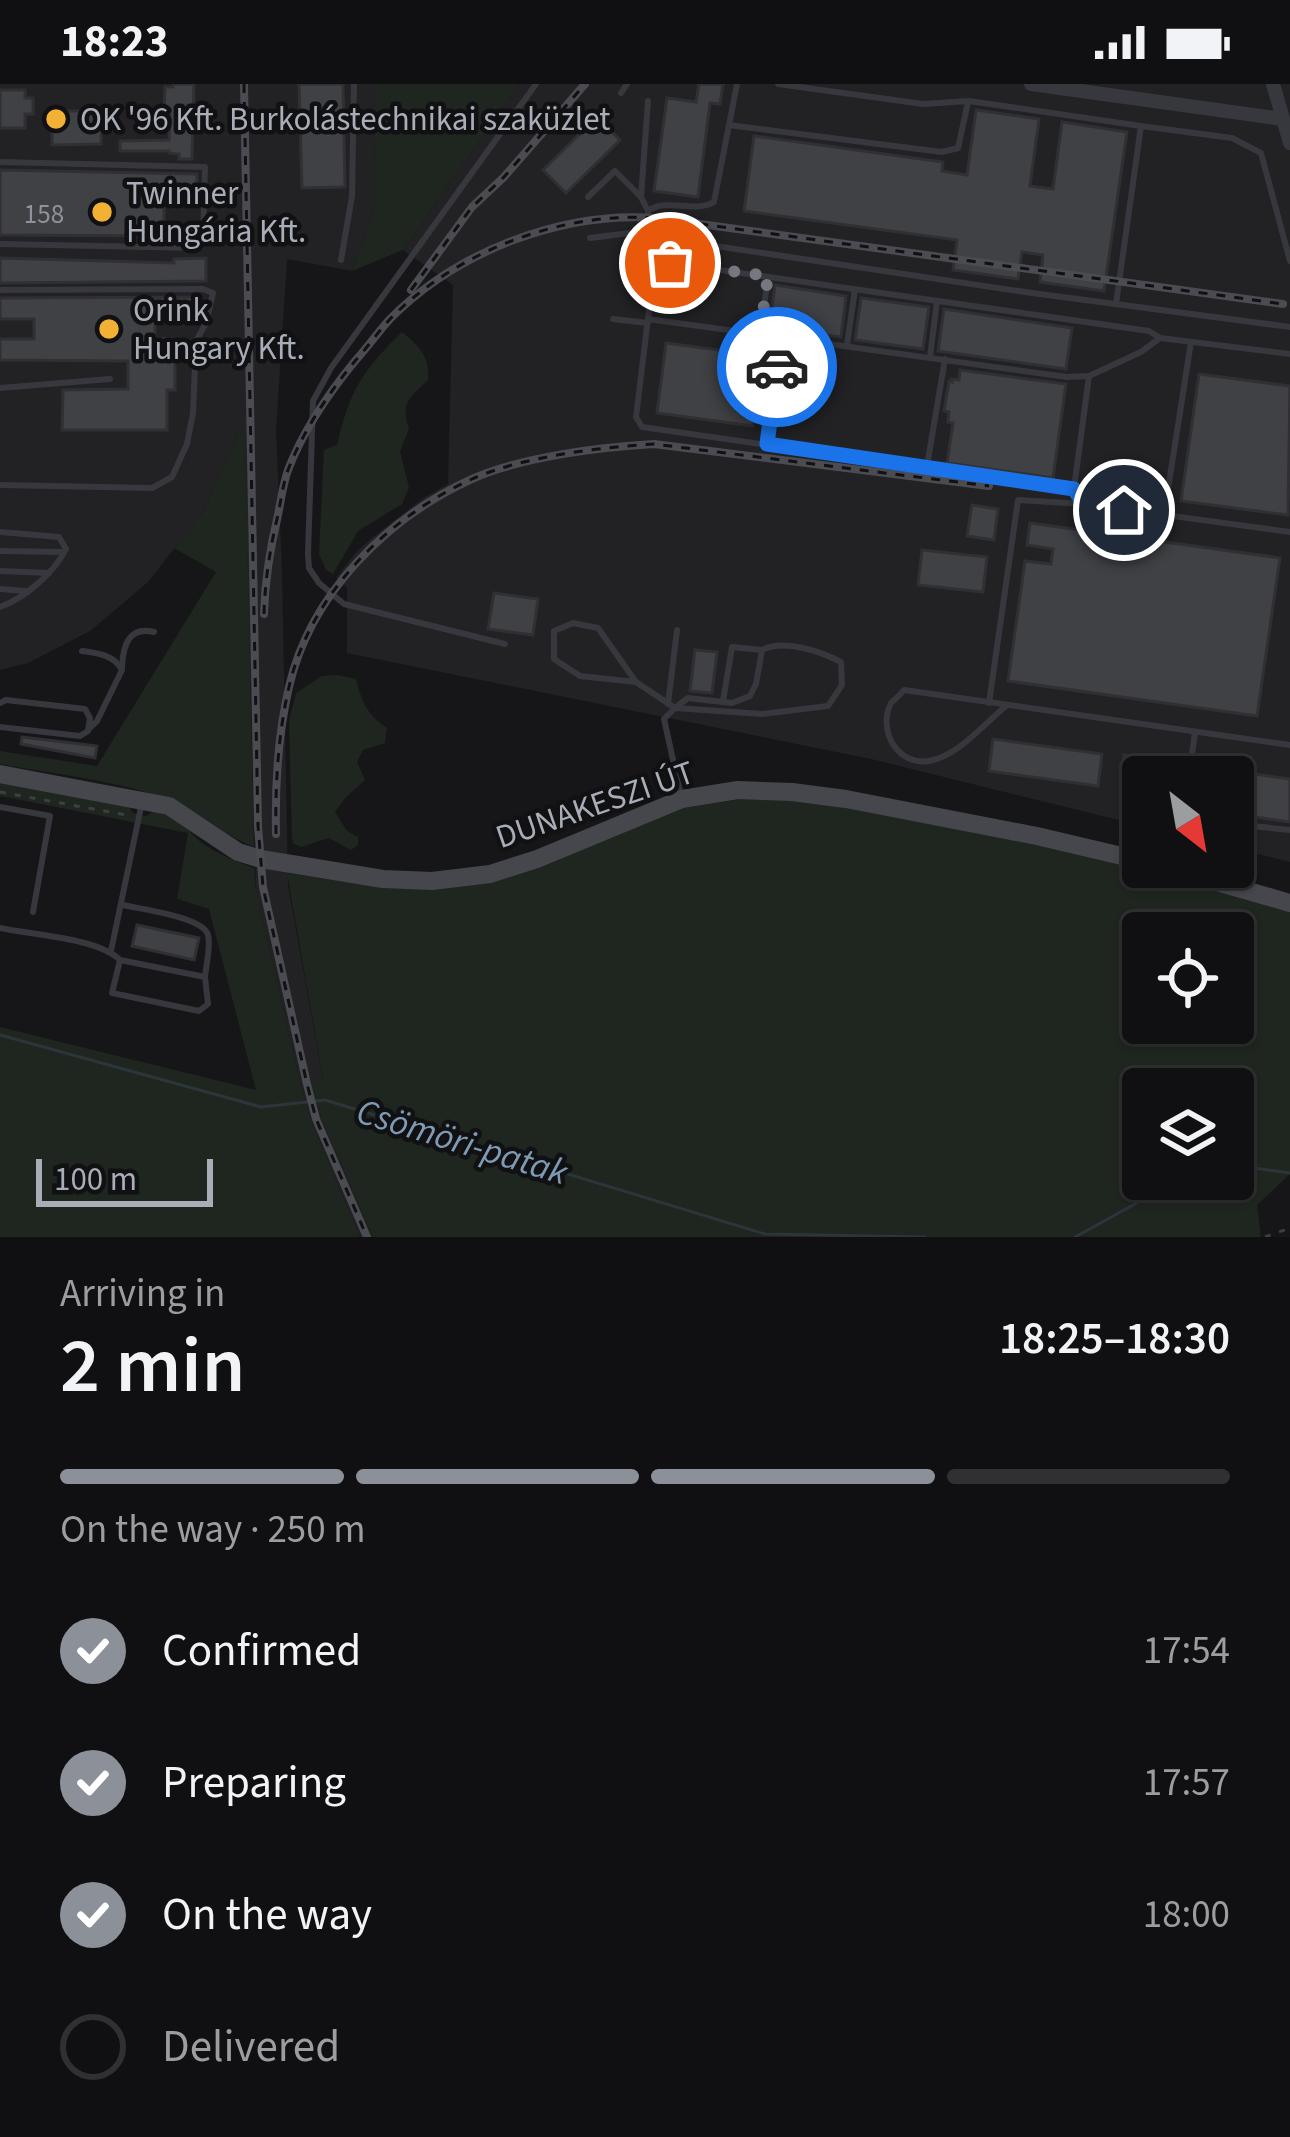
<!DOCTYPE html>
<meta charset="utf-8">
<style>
:root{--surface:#101012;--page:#1e1e20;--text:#f1f3f6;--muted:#9c9d9f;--line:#303032;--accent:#8c9099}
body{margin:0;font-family:"Source Sans 3",sans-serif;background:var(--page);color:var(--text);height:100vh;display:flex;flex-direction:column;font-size:45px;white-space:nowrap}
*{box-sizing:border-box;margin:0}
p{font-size:39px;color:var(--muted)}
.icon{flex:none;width:66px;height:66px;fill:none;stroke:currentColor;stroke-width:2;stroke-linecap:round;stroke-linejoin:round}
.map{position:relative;height:1153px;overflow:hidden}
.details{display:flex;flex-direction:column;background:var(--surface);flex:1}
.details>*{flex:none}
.needle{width:78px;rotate:149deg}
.controls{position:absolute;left:1122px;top:672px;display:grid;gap:24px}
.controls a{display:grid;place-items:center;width:132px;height:132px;border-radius:12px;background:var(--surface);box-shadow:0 3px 9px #0004,0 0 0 3px var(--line);font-size:60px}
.scale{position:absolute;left:36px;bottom:30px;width:177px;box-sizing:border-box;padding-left:12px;border:6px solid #a8adb8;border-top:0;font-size:33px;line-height:42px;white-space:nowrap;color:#a8adb8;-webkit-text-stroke:9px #111113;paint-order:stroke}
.pin{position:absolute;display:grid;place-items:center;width:102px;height:102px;color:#fff;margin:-51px;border:6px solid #fff;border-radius:50%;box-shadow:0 3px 12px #0007}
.courier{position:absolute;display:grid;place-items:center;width:120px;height:120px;margin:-60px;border:9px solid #1a73e8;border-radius:50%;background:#fff;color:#222;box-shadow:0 3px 15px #0007}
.head em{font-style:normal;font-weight:600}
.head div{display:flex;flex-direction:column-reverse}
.head{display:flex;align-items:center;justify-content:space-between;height:204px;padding:0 60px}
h1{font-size:78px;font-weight:600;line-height:90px}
.bar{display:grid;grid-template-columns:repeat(4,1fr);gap:18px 12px;align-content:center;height:144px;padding:0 60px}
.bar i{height:15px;border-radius:9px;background:var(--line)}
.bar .on{background:var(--accent)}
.bar p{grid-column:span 4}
ol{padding:0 60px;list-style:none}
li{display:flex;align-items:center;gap:36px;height:132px}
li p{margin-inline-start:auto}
li .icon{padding:12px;border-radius:50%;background:var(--accent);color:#fff;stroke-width:4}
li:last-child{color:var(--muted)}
li i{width:66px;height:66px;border:6px solid var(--line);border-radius:50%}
.status{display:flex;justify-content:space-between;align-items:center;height:84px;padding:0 60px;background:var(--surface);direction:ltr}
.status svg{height:33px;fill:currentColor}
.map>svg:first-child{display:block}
.built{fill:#222225}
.green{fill:#1e261f;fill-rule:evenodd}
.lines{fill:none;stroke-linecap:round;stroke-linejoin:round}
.stream{stroke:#2c353c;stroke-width:3}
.building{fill:#404145;stroke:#303034;stroke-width:3}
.path{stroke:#3d3f44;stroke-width:3;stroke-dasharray:6 9;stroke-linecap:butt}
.lane{stroke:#37383d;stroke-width:6}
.street{stroke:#37383d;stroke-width:14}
.secondary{stroke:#45474d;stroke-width:18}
.rail-casing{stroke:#4a4c52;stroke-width:8}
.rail{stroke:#111113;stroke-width:3;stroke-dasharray:9;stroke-linecap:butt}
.done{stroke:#757880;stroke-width:12;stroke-dasharray:0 21.6}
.route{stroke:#1a73e8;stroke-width:15}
.poi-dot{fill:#f2b134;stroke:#111113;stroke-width:4.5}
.labels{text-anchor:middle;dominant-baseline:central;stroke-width:9;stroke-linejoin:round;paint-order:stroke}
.number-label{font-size:27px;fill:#8e929b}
.poi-label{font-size:33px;fill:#a8adb8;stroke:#111113;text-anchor:start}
.street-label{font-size:33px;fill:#a8adb8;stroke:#111113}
.water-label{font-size:36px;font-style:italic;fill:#7f9bb3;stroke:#111113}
</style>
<div class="status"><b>18:23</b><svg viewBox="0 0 49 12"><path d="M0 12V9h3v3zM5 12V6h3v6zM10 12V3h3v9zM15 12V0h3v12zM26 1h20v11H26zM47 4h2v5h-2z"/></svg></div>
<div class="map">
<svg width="1290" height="1153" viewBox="0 0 1290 1153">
<rect width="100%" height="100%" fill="#161618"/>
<g class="built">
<polygon points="0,0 375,0 374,126 352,187 287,175 276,347 282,486 288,801 323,995 313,997 323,1039 373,1153 360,1153 314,1044 301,1002 256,806 244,348 239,349 203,428 148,498 90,547 28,579 0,586"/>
<polygon points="519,0 1290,0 1290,778 1233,764 1233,693 1143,693 1143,742 871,675 347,569 347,503 336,494 357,467 373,453 425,413 448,400 453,201 403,166"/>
</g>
<g class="green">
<polygon points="375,0 519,0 403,166 352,187 374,126"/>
<path d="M402,248c17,14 28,24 26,48 -18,17 -28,23 -19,49l-9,22 9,37 -7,16 -44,27 -25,43 -7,-4 -7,-16 5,-104 13,-5c13,-55 25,-74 65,-113z"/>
<path d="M245,348l9,415c-27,-10 -47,-30 -73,-42 -53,-24 -123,-30 -181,-41v-13l97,15 119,-194 -42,-24 29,-36 36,-79z"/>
<path d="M337,591l19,4c6,23 11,36 31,49l-2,15 -22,7 -6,12 8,18 -20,18 -10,14 12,19 11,6v8l-7,5 -22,-12 -28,9 -8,-4 -1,-5 -3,-117 7,-28 26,-17z"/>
<path d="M0,693l127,26 6,10 13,3 13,-7 26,14c9,23 48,37 69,45l2,22 45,196 13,42 46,109h-360v-210l256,63 -47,-181 -32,-10 11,-66 -188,-37z"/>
<path d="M795,714l238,45 117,29 140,40v262l-33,31 4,32h-888l-50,-114 -11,-42 11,-3 -36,-205 87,13 59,1 250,-79 59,-9zM1143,849h90v90h-90zM1143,1005h90v90h-90z"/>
</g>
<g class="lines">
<g class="stream">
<polyline points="0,951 261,1023 325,1016 765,1150 925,1153"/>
<polyline points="1233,1081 1290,1089"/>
<polyline points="1075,1153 1173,1099 1187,1095"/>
</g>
</g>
<g class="building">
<polygon points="173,0 194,0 192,75 179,75 179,70 169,69 169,67 120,67 120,57 169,56 170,31 164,30 165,3 173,3"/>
<polygon points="299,0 343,0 345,103 302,104"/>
<polygon points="699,0 723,0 720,20 710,19 698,113 654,107 667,14 696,18"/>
<polygon points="0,6 25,6 25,14 33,14 33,30 25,30 25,44 0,44"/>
<polygon points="976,26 1039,35 1030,102 1053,105 1062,38 1127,48 1104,207 1040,198 1043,171 1022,168 1018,195 953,186 957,156 744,127 754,52 943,78 942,87 967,91"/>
<polygon points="52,27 102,27 101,60 52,61"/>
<polygon points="597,33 620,56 566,109 543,86"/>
<polygon points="0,86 197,90 197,103 183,103 183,120 164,120 164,152 0,151"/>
<polygon points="0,174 174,179 174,175 206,174 206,197 0,199"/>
<polygon points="775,201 846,212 841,253 769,244"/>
<polygon points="196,213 196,236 155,236 155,254 175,255 175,306 167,306 167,346 62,346 63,306 128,305 128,277 0,276 0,255 34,255 34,235 0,235 0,214"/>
<polygon points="861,214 929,223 923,265 855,256"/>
<polygon points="944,225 1072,244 1066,285 938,267"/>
<polygon points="666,259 763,272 753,342 657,329"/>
<polygon points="960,286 1066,300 1053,394 947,379 953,339 948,338 949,328 944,327 949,297 952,298 952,295 959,296"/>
<polygon points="1199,290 1290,302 1288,431 1181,417"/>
<polygon points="972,421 998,425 994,456 967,452"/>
<polygon points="1030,439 1280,474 1257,632 1008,597 1025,477 1051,480 1053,465 1027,461"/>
<polygon points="922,466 987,473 983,508 918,501"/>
<polygon points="494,509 538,515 533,551 488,545"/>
<polygon points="695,566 717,568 712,609 690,607"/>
<polygon points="22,653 97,662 95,674 21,660"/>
<polygon points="993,655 1102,670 1098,702 989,687"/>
<polygon points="1124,671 1177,679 1175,693 1143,693 1143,697 1121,694"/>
<polygon points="1233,687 1290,695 1290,738 1233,730"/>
<polygon points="137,841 199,854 194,876 132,862"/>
</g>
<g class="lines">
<g class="path">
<polyline points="0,708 132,732"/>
<polyline points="1265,1153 1290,1144"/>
</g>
<g class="lane">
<path d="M737,0l-23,118c-21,12 -46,-5 -66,9v10l7,16 377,56 258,34"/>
<polyline points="778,0 923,20 969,17 1141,42 1116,220"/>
<polyline points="621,9 627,0"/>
<polyline points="729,41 942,68 958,64 968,18"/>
<polyline points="1141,42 1232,54 1261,69 1290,177"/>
<polyline points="0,78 205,83 203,157 197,164 0,160"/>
<polyline points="588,113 615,87 641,113"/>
<polyline points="648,127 641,113 648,17"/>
<polyline points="590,154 630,149 655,153"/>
<polyline points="341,176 352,112 354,0"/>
<polyline points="0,206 203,205 213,209 206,239 196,257 193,329 187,360 172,393 152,404 0,401"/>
<polyline points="613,235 648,239"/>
<polyline points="648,235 1067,293 1089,292"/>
<polyline points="760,250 768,194"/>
<polyline points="847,261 855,205"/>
<polyline points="1290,270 1160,254 1149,247 670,179 654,185 636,333 642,343 1074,405 1084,420 1290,448"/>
<polyline points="930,273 937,217"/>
<polyline points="0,304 110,295"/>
<polyline points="768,360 781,252"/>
<polyline points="927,382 945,275"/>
<polyline points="1074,404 1089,292 1141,268 1160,254"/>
<polyline points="1164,431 1191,258"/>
<path d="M0,448l59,5 7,12c-12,24 -41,49 -66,58"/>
<polyline points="0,467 62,468"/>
<polyline points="0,487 49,489"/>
<polyline points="0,505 26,507"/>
<polyline points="505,560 344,520 319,499 309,484 308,470 313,317 331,284 536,0"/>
<path d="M82,567c16,2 32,4 40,19l-25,51 -7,7"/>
<path d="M122,583c1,-22 7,-41 32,-35"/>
<path d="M636,598l-38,-54 -25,-5 -19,8v28l26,17 56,6 39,26 13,-10 44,5 18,-7 6,-12 6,-34c22,-11 58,1 79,12l1,23 -14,21 -66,8 -87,-6 -11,11 17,77"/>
<polyline points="723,617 732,563 762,566"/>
<polyline points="0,619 6,616 85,625 90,634 88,647 80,652 0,643"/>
<polyline points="989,619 1018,416 1084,420"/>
<polyline points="668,620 677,546"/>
<path d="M1006,622c-22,18 -48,50 -77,55 -31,5 -52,-30 -38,-58 1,-1 12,-11 13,-13l386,55"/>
<polyline points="1189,693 1195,648"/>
<polyline points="0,723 50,732 33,828"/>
<polyline points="1233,740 1290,746"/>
<path d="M123,821c17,4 81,12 85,30 3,12 -2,30 -3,42"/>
<path d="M0,844c32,7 98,10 120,32l85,17 3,27 -9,7 -87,-18 8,-33"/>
<polyline points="111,867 141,723"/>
</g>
<g class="street">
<polyline points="1031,0 1283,35"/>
<polyline points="1273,0 1290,59"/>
</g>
<g class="secondary">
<polyline points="0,690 169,722 238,768 261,775 383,795 432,797 490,790 537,775 682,715 738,706 792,708 846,715 1037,752 1143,777"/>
<polyline points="1165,783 1290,819"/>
</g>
<g class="rail-casing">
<g id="rail">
<polyline points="244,0 258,742 263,803 307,1000 316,1035 367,1153"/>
<polyline points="411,206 472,123 504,93 585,0"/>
<path d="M264,530c1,-34 6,-66 14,-99 3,-15 5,-31 10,-45 15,-39 40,-76 67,-109 12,-13 23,-29 35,-42 67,-68 172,-108 267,-101l626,86"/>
<path d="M276,750c-1,-48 2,-100 13,-147 21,-93 99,-170 183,-208 49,-22 128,-32 182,-35l335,42"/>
</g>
</g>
<use href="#rail" class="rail"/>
</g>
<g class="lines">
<polyline class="done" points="670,179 768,192 760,250 781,252 777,283"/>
<polyline class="route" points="777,283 767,360 1074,405 1084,420 1124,426"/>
</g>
<g class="poi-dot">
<circle cx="56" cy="35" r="12"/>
<circle cx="102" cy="128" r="12"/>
<circle cx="109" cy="245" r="12"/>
</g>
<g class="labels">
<g class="number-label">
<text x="44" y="130">158</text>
</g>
<g class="poi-label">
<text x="80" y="35">OK '96 Kft. Burkolástechnikai szaküzlet</text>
<text x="126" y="109">Twinner<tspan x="126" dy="38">Hungária Kft.</tspan></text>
<text x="133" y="226">Orink<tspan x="133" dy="38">Hungary Kft.</tspan></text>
</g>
<g class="street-label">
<text transform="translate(595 721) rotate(-19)">DUNAKESZI ÚT</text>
</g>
<g class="water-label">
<text transform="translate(462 1058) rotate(17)">Csömöri-patak</text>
</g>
</g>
</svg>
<div class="controls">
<a><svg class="needle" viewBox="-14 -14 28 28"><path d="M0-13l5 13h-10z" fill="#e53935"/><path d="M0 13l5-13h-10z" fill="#9c9d9f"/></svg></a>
<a><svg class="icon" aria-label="locate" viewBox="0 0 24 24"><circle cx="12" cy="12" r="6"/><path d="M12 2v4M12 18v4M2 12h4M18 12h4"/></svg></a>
<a><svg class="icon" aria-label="layers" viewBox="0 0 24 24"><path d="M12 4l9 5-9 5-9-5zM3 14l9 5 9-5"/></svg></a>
</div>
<div class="scale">100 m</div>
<div class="pin" style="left:670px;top:179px;background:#ea580c"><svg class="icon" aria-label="bag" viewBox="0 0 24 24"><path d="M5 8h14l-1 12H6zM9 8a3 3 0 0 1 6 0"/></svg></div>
<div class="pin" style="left:1124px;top:426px;background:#1f2937"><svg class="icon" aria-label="home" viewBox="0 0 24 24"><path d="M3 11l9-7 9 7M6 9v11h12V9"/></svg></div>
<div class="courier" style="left:777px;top:283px"><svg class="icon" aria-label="car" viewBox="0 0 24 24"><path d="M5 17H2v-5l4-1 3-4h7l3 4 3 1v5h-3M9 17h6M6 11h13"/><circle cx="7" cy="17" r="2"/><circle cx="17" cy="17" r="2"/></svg></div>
</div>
<section class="details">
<div class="head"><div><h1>2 min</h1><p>Arriving in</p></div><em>18:25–18:30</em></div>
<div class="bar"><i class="on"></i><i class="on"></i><i class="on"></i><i></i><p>On the way · 250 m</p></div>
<ol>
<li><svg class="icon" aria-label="check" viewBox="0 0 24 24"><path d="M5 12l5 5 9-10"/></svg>Confirmed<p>17:54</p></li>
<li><svg class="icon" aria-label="check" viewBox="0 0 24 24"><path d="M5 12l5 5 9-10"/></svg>Preparing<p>17:57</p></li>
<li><svg class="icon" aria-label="check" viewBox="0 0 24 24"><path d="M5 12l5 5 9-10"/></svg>On the way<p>18:00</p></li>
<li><i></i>Delivered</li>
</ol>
</section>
